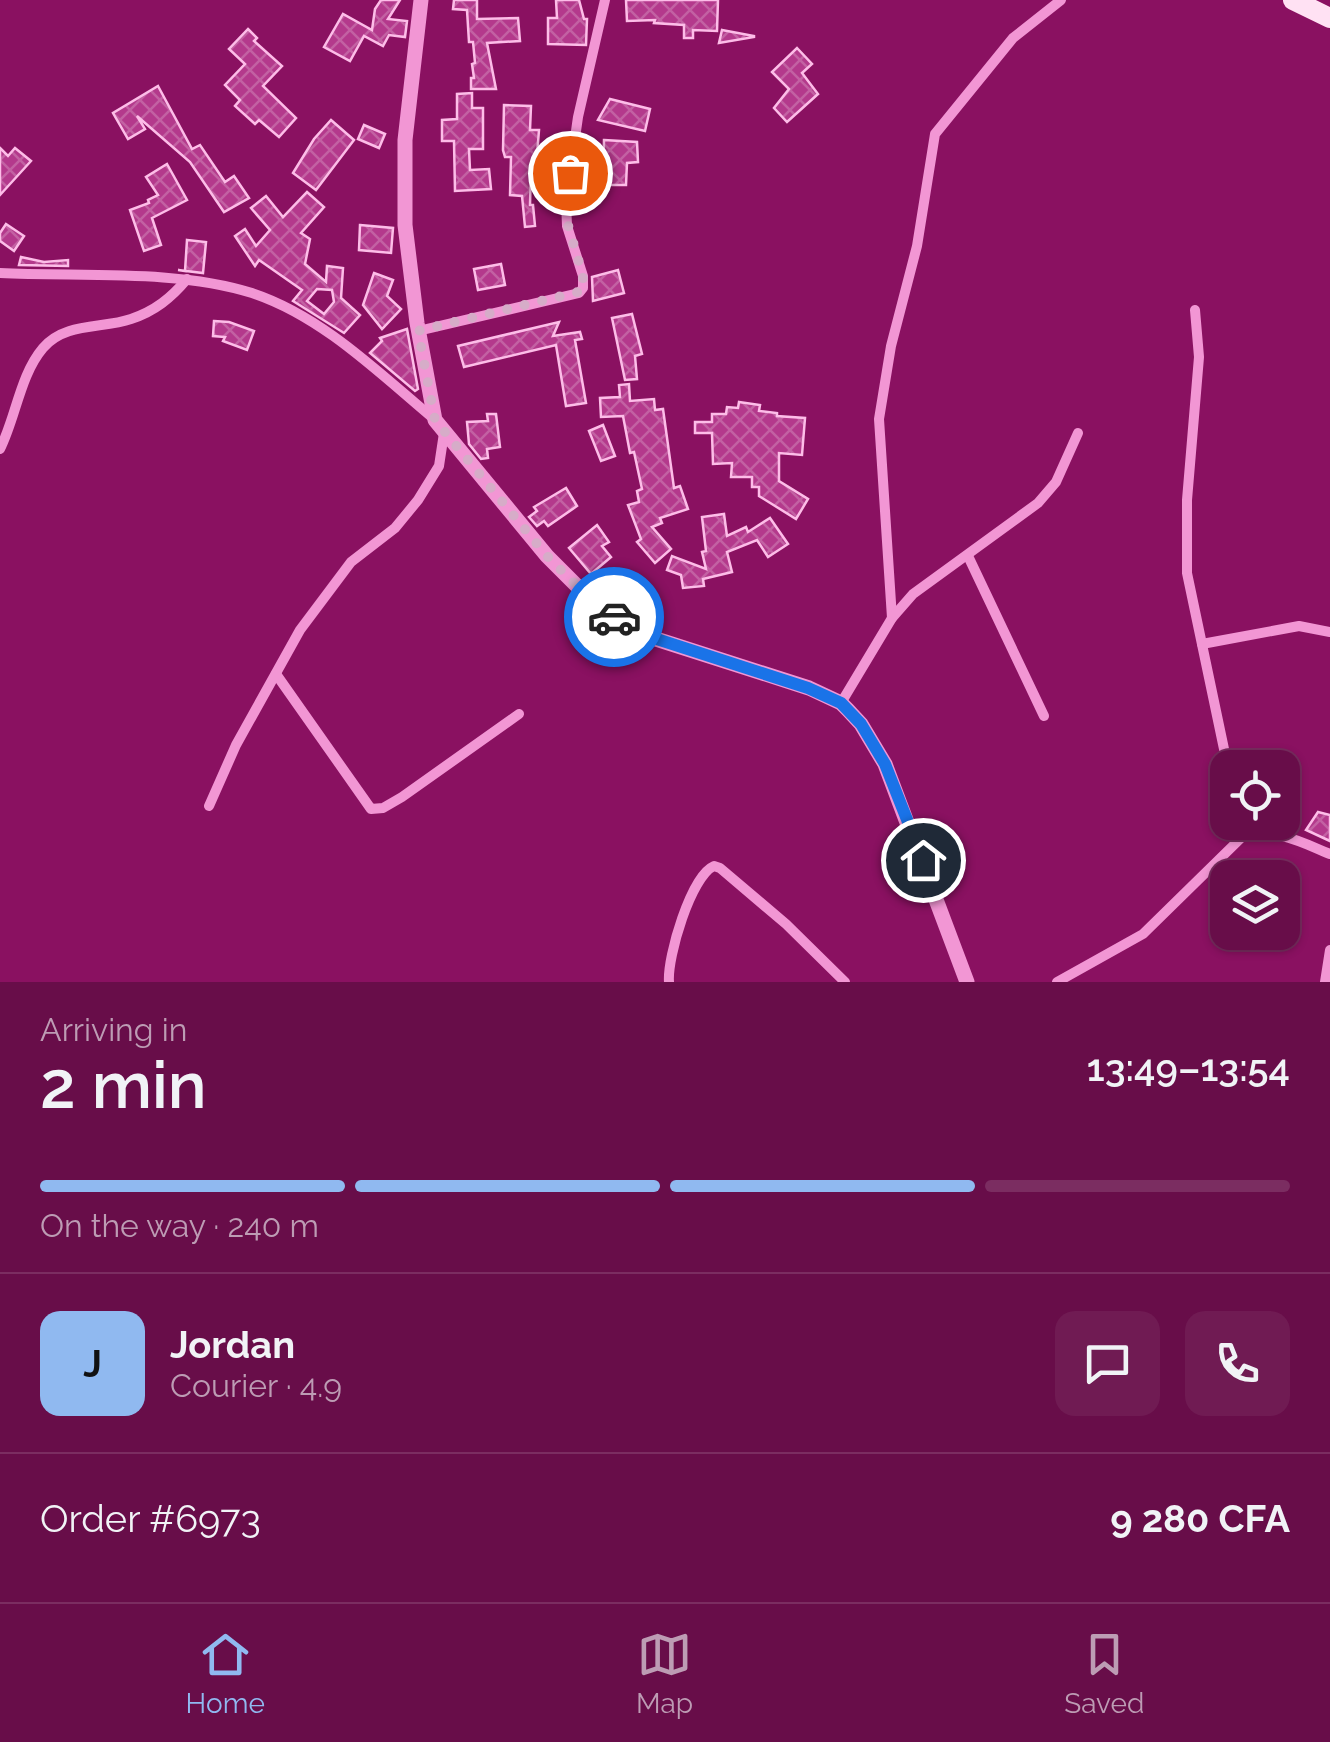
<!DOCTYPE html>
<meta charset="utf-8">
<style>
:root{--surface:#680d49;--page:#701b53;--text:#f1f3f6;--muted:#bd9cb4;--line:#7b2d61;--accent:#90b9f0}
body{margin:0;font-family:Raleway,sans-serif;background:var(--page);color:var(--text);height:100vh;display:flex;flex-direction:column;font-size:38px;white-space:nowrap}
*{box-sizing:border-box;margin:0}
p{font-size:32px;color:var(--muted)}
.icon{flex:none;width:55px;height:55px;fill:none;stroke:currentColor;stroke-width:2;stroke-linecap:round;stroke-linejoin:round}
.map{position:relative;height:982px;overflow:hidden}
.details{display:flex;flex-direction:column;background:var(--surface);flex:1}
.details>*{flex:none}
.controls{position:absolute;left:1210px;top:750px;display:grid;gap:20px}
.controls a{display:grid;place-items:center;width:90px;height:90px;border-radius:20px;background:var(--surface);box-shadow:0 2px 8px #0004,0 0 0 2px var(--line);font-size:50px}
.pin{position:absolute;display:grid;place-items:center;width:85px;height:85px;color:#fff;margin:-42px;border:5px solid #fff;border-radius:50%;box-shadow:0 2px 10px #0007}
.courier{position:absolute;display:grid;place-items:center;width:100px;height:100px;margin:-50px;border:8px solid #1a73e8;border-radius:50%;background:#fff;color:#222;box-shadow:0 2px 12px #0007}
.summary em{font-style:normal;font-weight:600}
.summary div{display:flex;flex-direction:column-reverse}
.summary{display:flex;align-items:center;justify-content:space-between;height:170px;padding:0 40px}
h1{font-size:65px;font-weight:600;line-height:75px}
.bar{display:grid;grid-template-columns:repeat(4,1fr);gap:15px 10px;align-content:center;height:120px;padding:0 40px}
.bar i{height:12px;border-radius:8px;background:var(--line)}
.bar .on{background:var(--accent)}
.bar p{grid-column:span 4}
.line{display:flex;align-items:center;gap:25px;padding:0 40px;border-top:2px solid var(--line)}
.line div{flex:1}
.round{display:grid;place-items:center;flex:none;width:105px;height:105px;border-radius:20px;background:var(--page)}
.tabs{display:flex;justify-content:space-around;align-items:center;height:140px;border-top:2px solid var(--line);background:var(--surface);font-size:28px;color:var(--muted)}
.tabs a{display:grid;justify-items:center;gap:5px}
.tabs .on{color:var(--accent)}
.map>svg:first-child{display:block}
.building{fill:url(#building-cross-hatch);stroke:#fdbde8;stroke-width:2.5;fill-rule:evenodd}
.lines{fill:none;stroke-linecap:round;stroke-linejoin:round}
.minor{stroke:#f296d4;stroke-width:10}
.tertiary{stroke:#f296d4;stroke-width:15}
.primary{stroke:#ffe1f3;stroke-width:20}
.done{stroke:#d6acc8;stroke-width:10;stroke-dasharray:0 18}
.route{stroke:#1a73e8;stroke-width:12}
</style>
<div class="map">
<svg width="1330" height="982" viewBox="0 0 1330 982">
<defs>
<pattern id="building-cross-hatch" width="8" height="8" patternUnits="userSpaceOnUse" patternTransform="scale(2.5)"><rect width="8" height="8" fill="#b4398c"/><path d="M0 0l8 8M0 8l8-8" fill="none" stroke="#c361a3"/></pattern>
</defs>
<rect width="100%" height="100%" fill="#8a1161"/>
<g class="building">
<polygon points="381,0 400,0 388,19 407,21 405,37 389,35 383,46 364,36 350,61 324,47 343,14 372,30 375,9"/>
<polygon points="454,0 477,0 477,19 518,18 520,41 487,43 496,89 471,89 471,78 474,78 472,64 475,63 473,42 469,42 467,10 453,9"/>
<polygon points="556,0 579,0 584,19 587,19 586,45 548,44 548,18 557,18"/>
<polygon points="626,0 718,0 717,31 693,30 693,38 684,38 684,25 654,23 655,20 627,21"/>
<polygon points="248,29 257,38 254,41 282,66 263,86 296,118 279,137 259,120 255,124 235,106 240,100 225,85 245,64 229,49"/>
<polygon points="722,30 754,36 754,37 719,43"/>
<polygon points="797,48 812,64 802,73 818,94 787,122 774,108 789,89 772,72"/>
<polygon points="158,86 192,149 200,145 225,182 234,176 249,198 224,212 190,162 137,116 145,129 128,139 113,113"/>
<polygon points="472,93 472,108 483,108 483,149 469,149 470,170 489,169 491,189 455,191 454,141 442,141 442,120 457,119 457,94"/>
<polygon points="610,99 650,109 645,131 598,120"/>
<polygon points="504,105 531,106 530,130 539,130 537,155 542,155 543,168 531,169 530,205 533,205 535,226 525,227 522,196 510,195 511,157 505,157 503,150"/>
<polygon points="331,120 354,140 316,190 293,173 314,139"/>
<polygon points="364,125 385,134 379,148 358,139"/>
<polygon points="604,140 637,142 638,162 627,163 626,185 603,185"/>
<polygon points="0,148 8,156 15,148 31,161 0,195"/>
<polygon points="167,164 187,200 152,218 161,245 144,251 130,210 149,203 148,200 158,195 146,177"/>
<path d="M307,192l17,15 -23,26 9,6 -5,25 21,18 1,-16 16,2 -2,30 19,17 -16,18 -51,-32 9,-11 -43,-30 -4,6 -20,-30 10,-7 11,17 14,-16 -19,-22 15,-12 17,21zM317,289l15,1 2,12 -10,12 -17,-13z"/>
<polygon points="6,224 24,236 14,251 0,241 0,233"/>
<polygon points="360,225 393,228 391,253 359,250"/>
<polygon points="187,240 206,242 203,273 178,270 185,271"/>
<polygon points="21,257 44,262 68,260 68,266 19,265"/>
<polygon points="501,264 505,285 478,290 474,269"/>
<polygon points="618,270 624,293 593,301 592,277"/>
<polygon points="374,273 393,280 387,296 401,309 382,329 363,305"/>
<polygon points="632,314 642,354 635,356 637,379 625,380 612,318"/>
<polygon points="214,321 229,322 254,331 247,350 223,341 225,337 213,336"/>
<polygon points="559,322 553,336 580,332 582,339 575,340 586,403 566,406 556,345 464,367 458,346"/>
<polygon points="407,329 418,389 415,391 370,353 382,341 380,338"/>
<polygon points="629,384 630,401 654,399 655,410 663,409 674,488 680,486 688,509 660,518 662,523 652,527 671,549 655,563 637,542 641,539 628,505 639,502 637,491 642,489 634,452 630,453 623,416 601,417 600,398 620,397 619,385"/>
<polygon points="739,402 760,405 759,411 777,413 777,416 805,418 802,455 779,453 779,481 808,499 796,519 759,496 759,487 752,487 752,477 731,477 732,463 713,464 712,433 695,433 695,422 712,422 712,414 726,414 727,407 738,408"/>
<polygon points="487,414 496,414 500,447 487,449 488,458 481,459 469,444 467,422 488,421"/>
<polygon points="603,425 615,456 601,461 589,431"/>
<polygon points="566,488 577,506 548,526 544,521 537,526 529,517 537,511 534,507"/>
<polygon points="724,514 727,536 746,527 748,532 770,518 788,544 768,557 757,540 727,552 732,572 703,579 704,586 683,588 681,575 667,570 672,556 706,569 702,552 706,551 702,517"/>
<polygon points="597,525 609,542 602,546 611,557 591,574 569,548"/>
<polygon points="1318,812 1330,815 1330,841 1306,830"/>
</g>
<g class="lines">
<g class="minor">
<path d="M0,273c80,4 176,-4 252,20 70,23 127,80 182,126"/>
<polyline points="1195,310 1199,357 1187,500 1187,573 1228,768"/>
<polyline points="418,331 579,293 583,288 583,276 567,226 566,201 578,117 605,0"/>
<path d="M0,449c16,-32 20,-74 43,-101 22,-26 59,-19 88,-29 24,-8 40,-21 56,-40"/>
<polyline points="968,556 1044,716"/>
<polyline points="892,618 879,419 891,346 917,246 935,134 1013,38 1061,0"/>
<polyline points="1202,644 1299,626 1330,632"/>
<polyline points="276,674 371,809 383,808 402,797 519,714"/>
<polyline points="841,703 892,618 913,594 1038,503 1056,482 1078,433"/>
<polyline points="209,806 236,745 300,630 351,562 395,528 418,500 439,466 444,433"/>
<path d="M669,982c-2,-25 22,-106 45,-116l6,2 66,56 59,58"/>
<path d="M1057,982l86,-48 100,-98c30,-9 60,7 87,18"/>
<polyline points="1325,982 1330,950"/>
</g>
<polyline class="tertiary" points="421,0 405,140 405,225 417,323 435,420 547,556 588,597 631,631 809,688 841,703 848,710 861,724 885,764 967,982"/>
<polyline class="primary" points="1293,0 1330,18"/>
</g>
<g class="lines">
<polyline class="done" points="570,173 565,215 583,276 582,291 418,331 435,420 547,556 588,597 614,617"/>
<polyline class="route" points="614,617 632,631 808,688 841,703 861,724 885,764 923,860"/>
</g>
</svg>
<div class="controls">
<a><svg class="icon" aria-label="locate" viewBox="0 0 24 24"><circle cx="12" cy="12" r="6"/><path d="M12 2v4M12 18v4M2 12h4M18 12h4"/></svg></a>
<a><svg class="icon" aria-label="layers" viewBox="0 0 24 24"><path d="M12 4l9 5-9 5-9-5zM3 14l9 5 9-5"/></svg></a>
</div>
<div class="pin" style="left:570px;top:173px;background:#ea580c"><svg class="icon" aria-label="bag" viewBox="0 0 24 24"><path d="M5 8h14l-1 12H6zM9 8a3 3 0 0 1 6 0"/></svg></div>
<div class="pin" style="left:923px;top:860px;background:#1f2937"><svg class="icon" aria-label="home" viewBox="0 0 24 24"><path d="M3 11l9-7 9 7M6 9v11h12V9"/></svg></div>
<div class="courier" style="left:614px;top:617px"><svg class="icon" aria-label="car" viewBox="0 0 24 24"><path d="M5 17H2v-5l4-1 3-4h7l3 4 3 1v5h-3M9 17h6M6 11h13"/><circle cx="7" cy="17" r="2"/><circle cx="17" cy="17" r="2"/></svg></div>
</div>
<section class="details">
<div class="summary"><div><h1>2 min</h1><p>Arriving in</p></div><em>13:49–13:54</em></div>
<div class="bar"><i class="on"></i><i class="on"></i><i class="on"></i><i></i><p>On the way · 240 m</p></div>
<div class="line" style="height:180px"><b class="round" style="background:var(--accent);color:#111">J</b><div><b>Jordan</b><p>Courier · 4.9</p></div><a class="round"><svg class="icon" aria-label="chat" viewBox="0 0 24 24"><path d="M4 5h16v11H9l-5 4z"/></svg></a><a class="round"><svg class="icon" aria-label="phone" viewBox="0 0 24 24"><path d="M5 4h4l2 5-3 2q2 4 5 5l2-3 5 2v4C11 20 4 13 5 4z"/></svg></a></div>
<div class="line" style="height:130px"><div>Order #6973</div><b>9 280 CFA</b></div>
</section>
<nav class="tabs">
<a class="on"><svg class="icon" aria-label="home" viewBox="0 0 24 24"><path d="M3 11l9-7 9 7M6 9v11h12V9"/></svg>Home</a>
<a><svg class="icon" aria-label="map" viewBox="0 0 24 24"><path d="M3 6l6-2 6 2 6-2v14l-6 2-6-2-6 2zM9 4v14M15 6v14"/></svg>Map</a>
<a><svg class="icon" aria-label="saved" viewBox="0 0 24 24"><path d="M7 4h10v16l-5-4-5 4z"/></svg>Saved</a>
</nav>
